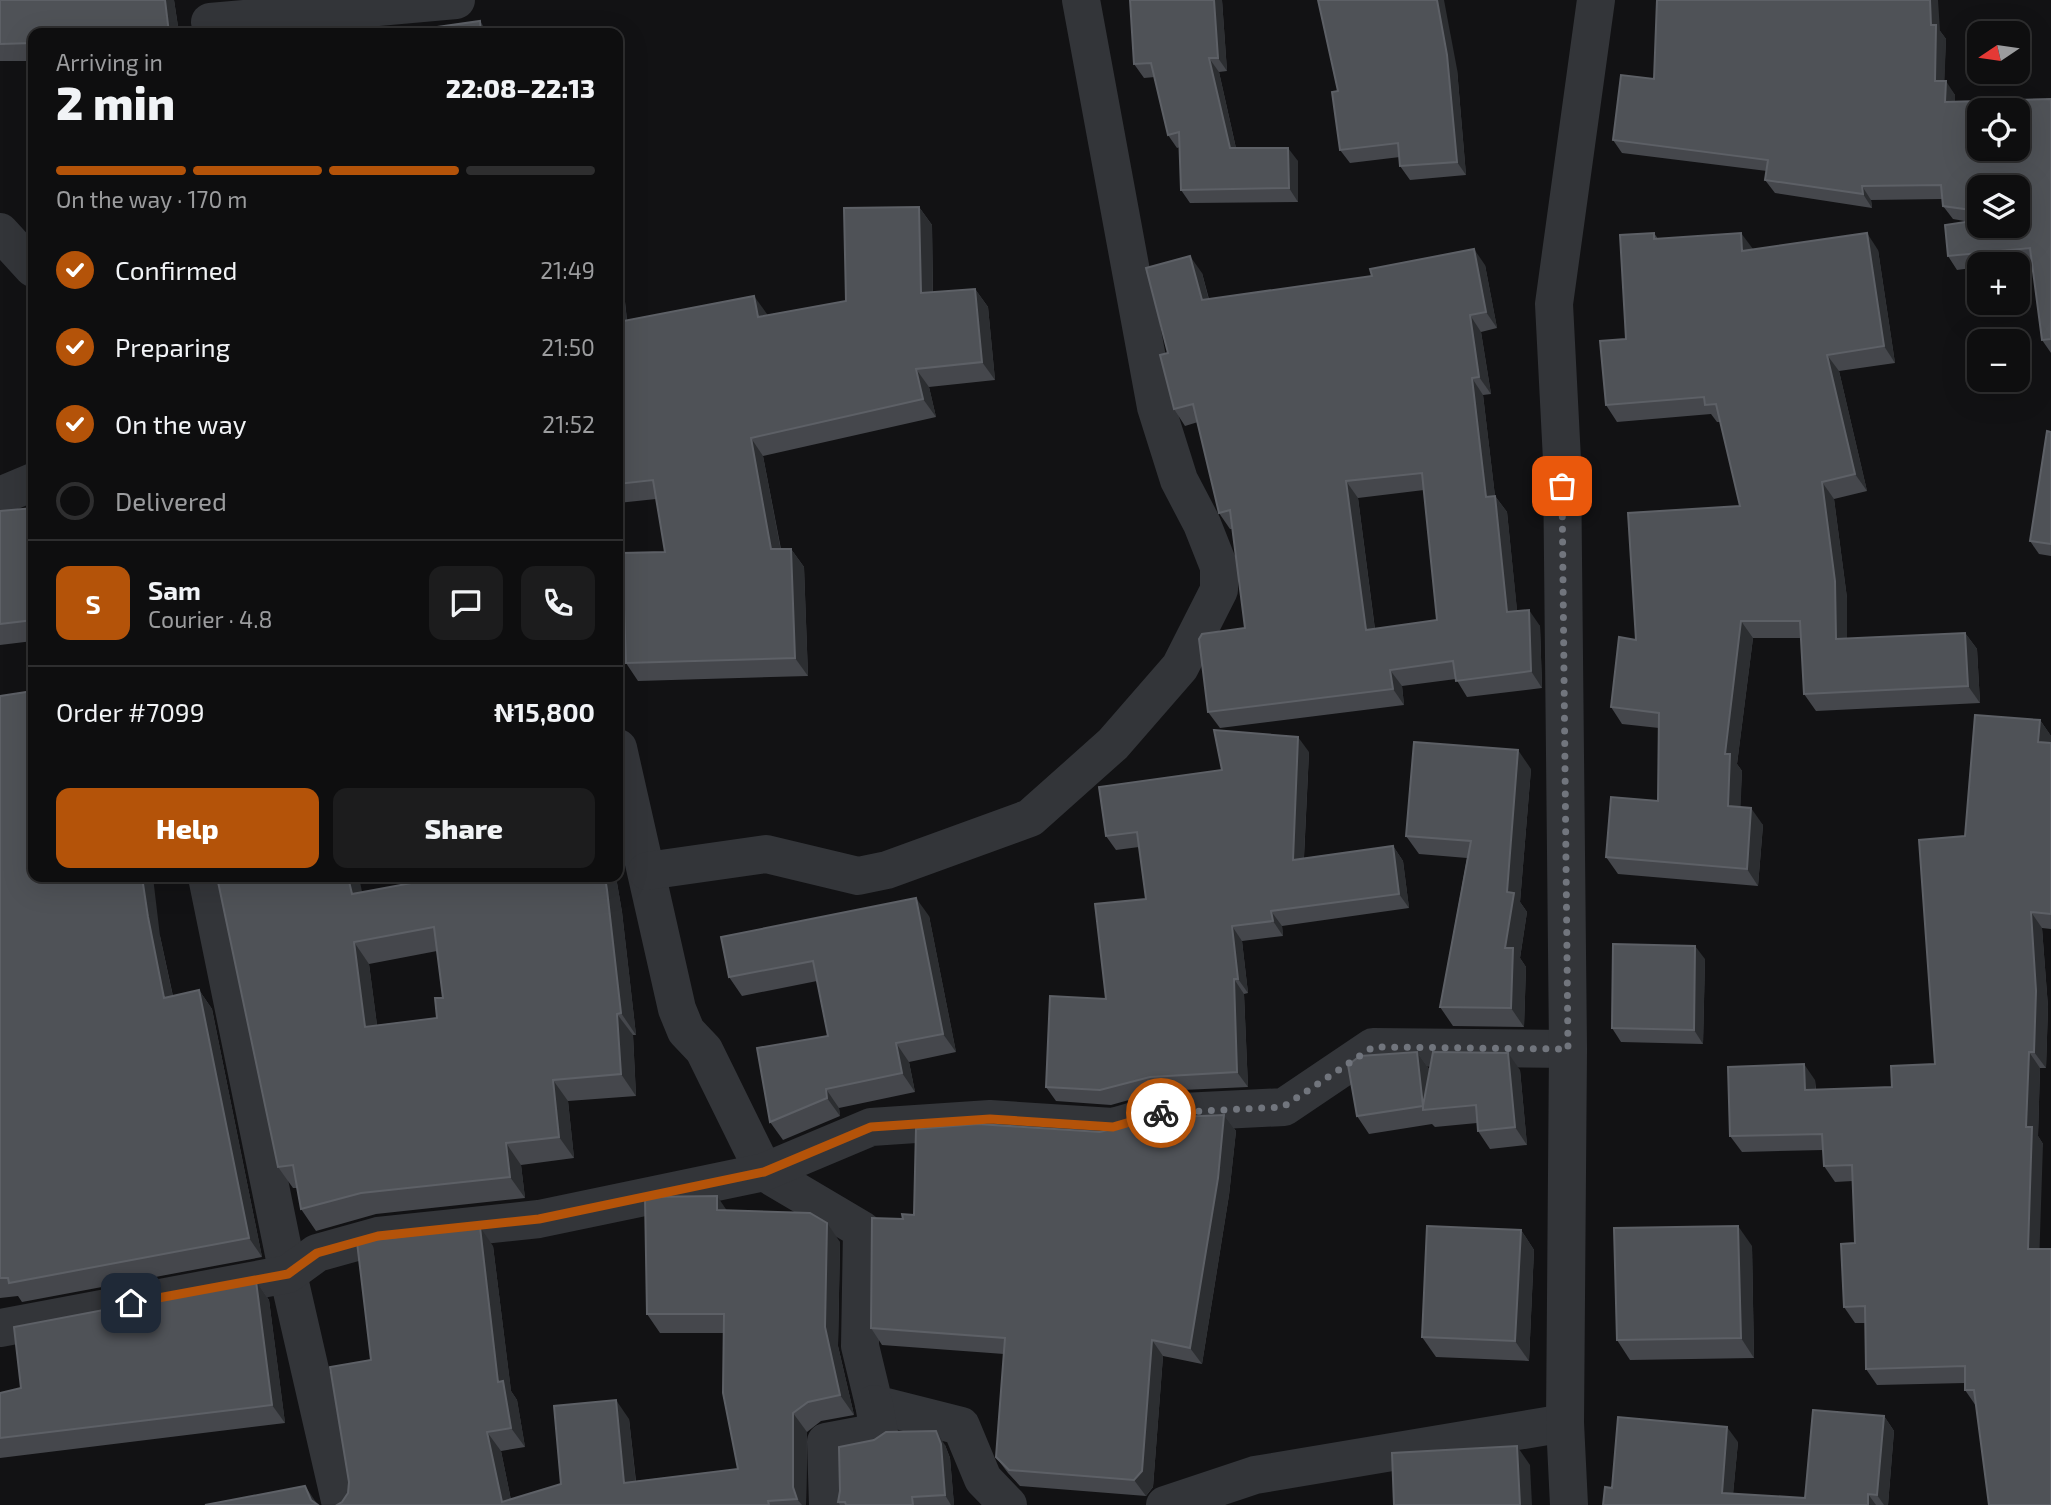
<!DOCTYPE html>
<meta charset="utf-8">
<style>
:root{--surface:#0e0e0f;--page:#1c1c1d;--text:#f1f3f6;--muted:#9b9c9e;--line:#2e2e2f;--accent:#b45309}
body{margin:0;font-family:"Exo 2",sans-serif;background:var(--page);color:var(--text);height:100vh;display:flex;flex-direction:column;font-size:26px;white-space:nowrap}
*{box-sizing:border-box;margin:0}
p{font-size:23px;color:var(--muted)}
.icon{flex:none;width:38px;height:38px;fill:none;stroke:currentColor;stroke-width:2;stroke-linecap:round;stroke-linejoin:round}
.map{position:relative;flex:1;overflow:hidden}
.side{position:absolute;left:28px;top:28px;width:595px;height:854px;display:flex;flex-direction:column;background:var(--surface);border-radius:14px;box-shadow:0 7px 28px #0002,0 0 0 2px var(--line)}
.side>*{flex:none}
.needle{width:46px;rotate:257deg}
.tools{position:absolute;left:1967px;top:21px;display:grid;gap:14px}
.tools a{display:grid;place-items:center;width:63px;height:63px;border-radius:14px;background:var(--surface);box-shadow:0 7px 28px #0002,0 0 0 2px var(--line);font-size:35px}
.pin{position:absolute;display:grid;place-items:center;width:60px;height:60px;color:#fff;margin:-30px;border-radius:14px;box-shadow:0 4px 10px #0006}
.courier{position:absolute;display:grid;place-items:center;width:70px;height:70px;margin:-35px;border:5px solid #b45309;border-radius:50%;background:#fff;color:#222;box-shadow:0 2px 9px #0007}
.summary em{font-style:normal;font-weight:800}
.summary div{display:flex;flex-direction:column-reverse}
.summary{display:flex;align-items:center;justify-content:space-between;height:119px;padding:0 28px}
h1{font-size:46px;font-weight:800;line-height:52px}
.bar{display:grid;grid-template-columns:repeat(4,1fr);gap:10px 7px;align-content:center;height:84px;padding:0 28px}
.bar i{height:9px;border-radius:5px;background:var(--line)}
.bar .selected{background:var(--accent)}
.bar p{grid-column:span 4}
.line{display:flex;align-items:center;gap:18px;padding:0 28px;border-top:2px solid var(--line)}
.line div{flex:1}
.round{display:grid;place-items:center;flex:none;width:74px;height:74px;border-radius:14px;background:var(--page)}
ol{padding:0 28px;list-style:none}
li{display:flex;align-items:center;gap:21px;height:77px}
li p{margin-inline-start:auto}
li .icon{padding:7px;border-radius:50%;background:var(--accent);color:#fff;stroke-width:4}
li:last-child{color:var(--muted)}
li i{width:38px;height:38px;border:4px solid var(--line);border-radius:50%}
.button{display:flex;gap:14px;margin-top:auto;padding:14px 28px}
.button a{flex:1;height:80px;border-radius:14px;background:var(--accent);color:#fff;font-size:28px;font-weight:800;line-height:80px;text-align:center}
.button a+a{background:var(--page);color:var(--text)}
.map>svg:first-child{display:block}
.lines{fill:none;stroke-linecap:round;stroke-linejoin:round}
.minor{stroke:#333539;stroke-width:38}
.wall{fill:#45474c;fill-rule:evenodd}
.shaded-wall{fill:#2c2e31}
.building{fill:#4f5257;stroke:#5d6066;stroke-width:2;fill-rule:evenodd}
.done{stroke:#71757d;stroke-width:7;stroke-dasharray:0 12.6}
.route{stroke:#b45309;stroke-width:9}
</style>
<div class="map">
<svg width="2051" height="1505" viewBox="0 0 2051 1505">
<rect width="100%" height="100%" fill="#121214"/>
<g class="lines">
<g class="minor">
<polyline points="210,22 456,0"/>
<polyline points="0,232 33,268"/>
<polyline points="0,496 33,482"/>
<polyline points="618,748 677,1009 686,1031 704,1050 764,1172 862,1230 860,1346 874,1404 961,1426 983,1479 1008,1505"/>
<polyline points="647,871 766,854 858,876 887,870 1030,818 1113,744 1180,667 1219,590 1219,567 1202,524 1179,480 1156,407 1081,0"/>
<polyline points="207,877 288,1274 341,1505"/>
<polyline points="0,1328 288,1274 317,1253 378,1236 539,1219 764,1172 871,1127 990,1119 1113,1127 1162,1113 1284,1107 1373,1047 1568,1049"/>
<polyline points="828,1505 826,1442 879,1432 874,1404"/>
<polyline points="1165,1505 1255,1475 1565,1423"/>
<polyline points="1569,1505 1565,1423 1568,1049 1562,460 1554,304 1596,0"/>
</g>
</g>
<g class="wall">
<polygon points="0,0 174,0 179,33 33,33 33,61 0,61"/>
<polygon points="1222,0 1227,71 1219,72 1236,148 1298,161 1298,202 1190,203 1181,190 1180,147 1177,148 1168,135 1155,77 1144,78 1134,64"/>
<path d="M1940,31l6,8 -2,42 11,14v7l96,-3v254l-9,-13 -10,-78 -19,2h-34v3l-22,3 -9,-14 22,-34 -17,-3 -10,-13v-7l-72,1 1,8 -97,-15 -10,-13 2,-9 -145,-18 -9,-13zM1979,187h39v39h-39z"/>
<polygon points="1457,69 1466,175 1410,180 1400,166 1400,157 1350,163 1340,150 1338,91"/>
<polygon points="919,207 932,225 933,292 975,289 988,307 995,380 929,387 936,417 763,456 781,549 791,549 804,567 808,676 638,681 626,663 665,552 656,499 618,503 618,237 627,320 767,315 846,301"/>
<polygon points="1654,233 1658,239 1753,249 1878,250 1895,363 1839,371 1867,491 1834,499 1847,598 1847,639 1965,633 1977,649 1980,703 1816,711 1804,694 1801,638 1753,638 1737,764 1742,771 1740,807 1763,825 1758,886 1618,874 1606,857 1658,801 1659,728 1622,724 1611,707 1636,640 1740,506 1720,422 1717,422 1711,414 1617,422 1606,405 1626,339"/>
<path d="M1485,265l12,63 -16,4 10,62 -8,1 12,101 12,16 10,99 23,15 2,62 -75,9 -11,-18 -54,7 2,19 -184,23 -12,-16 37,-84 -13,-99h-2l-11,-16 -21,-91 -13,4 -11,-17 -6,-56 34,-80 7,26zM1424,490l13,130 -62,9 -17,-131z"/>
<polygon points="2051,432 2051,556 2039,554 2030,541"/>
<polygon points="33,508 33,641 0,645 0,511"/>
<polygon points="0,696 160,936 173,996 199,990 212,1009 262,1257 22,1302 18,1296 0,1298"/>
<polygon points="2040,720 2051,736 2051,929 2042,928 2048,1007 2046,1068 2040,1068 2038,1136 2043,1144 1976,1406 1965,1390 1965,1383 1877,1385 1866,1369 1865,1323 1855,1323 1844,1307 1855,1243 1853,1181 1835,1182 1824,1166 1823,1150 1742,1152 1730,1136 1815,1080 1816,1090 1892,1087 1935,1064 1965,836"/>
<polygon points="1309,752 1304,858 1393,846 1403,861 1409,908 1282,926 1283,936 1242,941 1248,993 1244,994 1248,1087 1161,1091 1111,1105 1056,1101 1046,1087 1106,999 1146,899 1139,847 1116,850 1106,836 1222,770"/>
<polygon points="1531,769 1520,902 1527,912 1520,958 1526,967 1524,1027 1453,1026 1440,1007 1467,858 1419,854 1406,836"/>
<path d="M428,877h188l6,35 14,123h-3l3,61 -68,5 6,57 -53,7 4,33 -149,16 -60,17 -15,-22 -4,-21h-4l-15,-21 84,-275 66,-12zM437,951l6,47 -6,20 -60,7 -8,-61z"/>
<polygon points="929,916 956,1052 909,1062 915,1092 839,1108 840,1116 783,1140 770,1122 828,1036 817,981 742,996 729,977"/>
<polygon points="1705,959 1703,1044 1621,1042 1612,1028"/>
<polygon points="1417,1052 1429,1069 1429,1073 1520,1070 1527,1145 1490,1149 1478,1131 1477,1123 1435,1127 1432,1124 1369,1134 1357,1116"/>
<polygon points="1224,1115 1236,1131 1229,1195 1202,1364 1163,1356 1153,1487 1146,1496 1020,1486 1008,1473 996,1457 1004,1354 882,1345 871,1328 903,1219 914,1215 1100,1132"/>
<polygon points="727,1210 840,1242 838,1346 854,1415 821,1421 807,1432 806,1505 337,1505 342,1502 348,1493 349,1482 371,1360 493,1246 511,1391 517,1400 525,1447 501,1451 511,1500 561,1484 629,1419 636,1481 738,1469 724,1333 660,1333 647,1314"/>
<polygon points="1521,1230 1534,1250 1529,1361 1436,1357 1422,1337"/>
<polygon points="1752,1246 1754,1358 1630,1360 1617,1340"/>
<polygon points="256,1281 269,1300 285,1423 0,1458 0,1393 21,1388"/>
<polygon points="1884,1416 1894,1431 1888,1505 1603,1505 1612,1488 1738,1442 1733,1494 1805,1498"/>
<polygon points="945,1445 950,1458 954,1505 840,1505 838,1502"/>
</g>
<g class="shaded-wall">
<polygon points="165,0 174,0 179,33 169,33"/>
<polygon points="1214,0 1222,0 1227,71 1218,58"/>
<polygon points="1437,0 1444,0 1457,69 1466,175 1457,162"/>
<polygon points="1930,0 1938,0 1940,31 1946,39 1944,94 1935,81"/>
<polygon points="480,21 488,33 481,33"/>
<polygon points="1209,58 1219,72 1239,162 1230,148"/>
<polygon points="1946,81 1955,95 1955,115 1945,102"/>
<polygon points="1288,148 1298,161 1298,202 1289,188"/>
<polygon points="1862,186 1871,200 1872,208 1863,194"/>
<polygon points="919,207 932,225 933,311 921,293"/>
<polygon points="1741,233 1753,249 1742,251"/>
<polygon points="1867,233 1878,250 1895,363 1884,346"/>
<polygon points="618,237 629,340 618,323"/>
<polygon points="1474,249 1485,265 1497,328 1486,312"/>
<polygon points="1190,256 1202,273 1213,317 1202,300"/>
<polygon points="975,289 988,307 995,380 982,362"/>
<polygon points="754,296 767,314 771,335 758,317"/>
<polygon points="1470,315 1481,332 1491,394 1479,377"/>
<polygon points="1827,355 1839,371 1867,491 1855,474"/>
<polygon points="916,369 929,387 936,417 923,399"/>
<polygon points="1472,378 1483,395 1497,513 1486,497"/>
<polygon points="751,438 763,456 784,567 771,549"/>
<polygon points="1346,481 1358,498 1377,646 1366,630"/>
<polygon points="1822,482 1834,499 1847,598 1847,656 1836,639"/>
<polygon points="1495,496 1507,512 1519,629 1507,612"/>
<polygon points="791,549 804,567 808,676 795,658"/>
<polygon points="1529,610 1540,626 1542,688 1531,671"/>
<polygon points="1741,621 1753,638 1737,764 1742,771 1740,823 1728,806 1725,754"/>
<polygon points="1965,633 1977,649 1980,703 1968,686"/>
<polygon points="1390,670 1402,686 1404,705 1393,689"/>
<polygon points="2040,720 2051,736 2050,758 2038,742"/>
<polygon points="1298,737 1309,752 1303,875 1293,860"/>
<polygon points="1518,750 1531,769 1520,902 1527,912 1520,958 1526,967 1524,1027 1511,1008 1505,948 1507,892"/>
<polygon points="1751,808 1763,825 1758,886 1747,869"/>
<polygon points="1393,846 1403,861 1409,908 1399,894"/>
<polygon points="142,877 153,877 160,936 177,1016 164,998 148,917"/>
<polygon points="348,877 359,877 367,916 352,894"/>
<polygon points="605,877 616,877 622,912 636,1035 621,1013"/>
<polygon points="916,898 929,916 956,1052 943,1034"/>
<polygon points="1271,911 1282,926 1283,936 1273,921"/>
<polygon points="2031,912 2042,928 2048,1007 2046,1068 2034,1052"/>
<polygon points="1232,926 1242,941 1248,993 1238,979"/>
<polygon points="354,942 369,964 380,1048 365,1027"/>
<polygon points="1695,946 1705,959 1703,1044 1694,1030"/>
<polygon points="1234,979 1244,994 1248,1087 1237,1072"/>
<polygon points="199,990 212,1009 262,1257 249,1238"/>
<polygon points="617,1014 633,1035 636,1096 621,1074"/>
<polygon points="896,1043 909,1062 915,1092 902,1073"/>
<polygon points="1417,1052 1429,1069 1434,1109 1423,1106"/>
<polygon points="2029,1052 2040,1068 2038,1136 2043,1144 2039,1265 2028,1249 2026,1127"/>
<polygon points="1508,1053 1520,1070 1527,1145 1515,1127"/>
<polygon points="1804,1064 1815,1080 1816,1106 1805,1090"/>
<polygon points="553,1080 568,1101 574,1158 559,1137"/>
<polygon points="826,1089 839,1108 840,1116 827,1098"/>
<polygon points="1224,1115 1236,1131 1229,1195 1202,1364 1190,1348"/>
<polygon points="506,1143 521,1165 525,1198 510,1177"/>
<polygon points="717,1196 730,1215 717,1210"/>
<polygon points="827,1223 840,1242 838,1346 854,1415 840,1395 825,1327"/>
<polygon points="1738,1226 1752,1246 1754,1358 1741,1338"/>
<polygon points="480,1227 493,1246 511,1391 517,1400 525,1447 511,1428 498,1382"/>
<polygon points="1521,1230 1534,1250 1529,1361 1515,1341"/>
<polygon points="256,1281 269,1300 285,1423 272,1405"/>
<polygon points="1152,1340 1163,1356 1153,1487 1146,1496 1134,1480"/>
<polygon points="616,1400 629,1419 638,1502 624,1483"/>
<polygon points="793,1413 807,1432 806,1505 802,1505 797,1499 793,1487"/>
<polygon points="1884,1416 1894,1431 1888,1505 1884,1505 1877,1495"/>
<polygon points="1727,1427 1738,1442 1732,1505 1722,1493"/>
<polygon points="936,1431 945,1445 950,1458 954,1505 951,1505 945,1495"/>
<polygon points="487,1432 501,1451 512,1505 502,1502"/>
<polygon points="1517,1446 1530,1465 1532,1505 1520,1505"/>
<polygon points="305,1486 318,1505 311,1500"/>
<polygon points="1868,1494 1876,1505 1868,1505"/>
</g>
<g class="building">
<polygon points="0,0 165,0 169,33 33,33 33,43 0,44"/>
<polygon points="1130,0 1214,0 1218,58 1209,58 1230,148 1288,148 1289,188 1181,190 1179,132 1168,135 1151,63 1134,64"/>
<polygon points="1318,0 1437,0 1447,55 1457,162 1400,166 1398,143 1340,150 1332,92 1338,91"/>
<path d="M1657,0h273l1,25h5l-1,56h11l-1,21 106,-3v240l-9,1 -12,-92 -82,8 -3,-31 34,-5v6h39v-39h-39v24l-36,-5 -2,-21 -79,1 1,8 -98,-14 3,-20 -155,-20 8,-65 33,4zM1979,110h39v39h-39z"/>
<polygon points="480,21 481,33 380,33 409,31"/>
<polygon points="919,207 921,293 975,289 982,362 916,369 923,399 751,438 771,549 791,549 795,658 626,663 622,553 665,552 653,480 618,484 618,322 754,296 758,317 846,301 844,208"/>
<polygon points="1654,233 1654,239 1741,233 1742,251 1867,233 1884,346 1827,355 1855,474 1822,482 1835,581 1836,639 1965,633 1968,686 1804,694 1800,621 1741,621 1725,754 1730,754 1728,806 1751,808 1747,869 1606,857 1611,797 1658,801 1659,713 1611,707 1619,637 1636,640 1628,513 1740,506 1716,404 1705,405 1704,397 1606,405 1600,341 1626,339 1620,235"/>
<path d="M1474,249l12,63 -16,3 9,62 -7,1 14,119 9,-1 12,116 22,-2 2,61 -75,10 -3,-20 -63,9 3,19 -185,23 -9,-73 3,-5 43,-6 -15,-118 -11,3 -26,-109 -19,5 -14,-54 8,-2 -22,-85 44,-12 12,44 170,-24 -2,-7zM1422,473l15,147 -71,10 -20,-149z"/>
<polygon points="2047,431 2051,432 2051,544 2030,541"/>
<polygon points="33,508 33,620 0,624 0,511"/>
<polygon points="33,691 33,877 142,877 148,917 164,998 199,990 249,1238 9,1283 8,1278 0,1278 0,696"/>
<polygon points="1975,715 2040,720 2038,742 2051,743 2051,914 2031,912 2036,991 2034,1052 2029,1052 2026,1127 2032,1127 2028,1249 2051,1249 2051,1505 1989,1505 1974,1390 1965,1390 1965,1366 1866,1369 1865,1306 1844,1307 1841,1244 1855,1243 1852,1165 1824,1166 1822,1134 1730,1136 1728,1067 1804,1064 1805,1090 1892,1087 1891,1066 1935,1064 1919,840 1965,836"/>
<polygon points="1214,730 1298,737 1293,860 1393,846 1399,894 1271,911 1273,921 1232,926 1238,979 1234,979 1237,1072 1150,1077 1100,1090 1046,1087 1050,996 1106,999 1095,904 1146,899 1137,832 1106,836 1099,787 1222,770"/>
<polygon points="1414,742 1518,750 1507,892 1514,893 1505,948 1513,948 1511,1008 1440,1007 1471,841 1406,836"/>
<path d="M217,877h131l4,17 76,-14v-3h177l2,13 14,123 -4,1 4,60 -68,6 6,57 -53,6 4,34 -149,16 -60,16 -8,-44 -15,2zM434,927l9,71h-8l2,20 -72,9 -11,-85z"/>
<polygon points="916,898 943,1034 896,1043 902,1073 826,1089 827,1098 770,1122 757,1048 828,1036 813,961 729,977 721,937"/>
<polygon points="1613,944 1695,946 1694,1030 1612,1028"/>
<polygon points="1417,1052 1423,1106 1433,1052 1508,1053 1515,1127 1478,1131 1476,1105 1423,1110 1423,1106 1357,1116 1348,1065 1360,1056"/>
<polygon points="1224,1115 1218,1178 1190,1348 1152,1340 1142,1471 1134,1480 1009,1470 996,1457 1005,1338 871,1328 872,1218 903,1219 902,1214 914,1215 916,1129 978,1124 1100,1132 1154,1118"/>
<polygon points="717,1196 717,1210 810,1213 827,1223 825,1327 840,1395 808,1402 793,1413 793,1487 797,1499 768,1501 769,1505 337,1505 342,1502 348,1493 349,1482 330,1367 371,1360 357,1242 480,1227 498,1382 503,1381 511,1428 487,1432 502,1502 561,1484 554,1406 616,1400 624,1483 738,1469 723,1393 724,1314 647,1314 645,1197"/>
<polygon points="1427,1226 1521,1230 1515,1341 1422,1337"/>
<polygon points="1738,1226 1741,1338 1617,1340 1614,1228"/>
<polygon points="256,1281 272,1405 0,1438 0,1393 21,1388 14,1327"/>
<polygon points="1813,1410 1884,1416 1877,1495 1868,1494 1868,1505 1603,1505 1605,1487 1612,1488 1618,1417 1727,1427 1722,1493 1805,1498"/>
<polygon points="936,1431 941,1444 945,1495 912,1497 913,1505 846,1505 845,1502 838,1502 840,1491 839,1447 874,1440 886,1432"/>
<polygon points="1517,1446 1520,1505 1394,1505 1392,1453"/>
<polygon points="305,1486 311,1500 318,1505 205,1505"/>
</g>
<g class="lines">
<polyline class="done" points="1161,1113 1283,1107 1373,1047 1568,1049 1562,486"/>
<polyline class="route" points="131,1303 288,1274 317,1253 378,1236 539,1219 764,1172 871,1127 990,1119 1113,1127 1161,1113"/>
</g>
</svg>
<div class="tools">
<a><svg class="needle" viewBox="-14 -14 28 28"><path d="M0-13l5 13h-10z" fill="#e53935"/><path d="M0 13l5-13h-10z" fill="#9b9c9e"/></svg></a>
<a><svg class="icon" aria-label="locate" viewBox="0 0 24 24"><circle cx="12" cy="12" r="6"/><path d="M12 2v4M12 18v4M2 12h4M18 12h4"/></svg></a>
<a><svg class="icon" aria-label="layers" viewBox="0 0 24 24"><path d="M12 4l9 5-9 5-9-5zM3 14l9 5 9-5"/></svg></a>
<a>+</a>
<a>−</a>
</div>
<div class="pin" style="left:1562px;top:486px;background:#ea580c"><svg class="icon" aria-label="bag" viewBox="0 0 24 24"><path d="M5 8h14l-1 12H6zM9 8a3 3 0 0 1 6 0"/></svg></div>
<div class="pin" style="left:131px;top:1303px;background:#1f2937"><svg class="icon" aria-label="home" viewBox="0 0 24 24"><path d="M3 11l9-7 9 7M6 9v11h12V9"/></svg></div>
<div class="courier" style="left:1161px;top:1113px"><svg class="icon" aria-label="bike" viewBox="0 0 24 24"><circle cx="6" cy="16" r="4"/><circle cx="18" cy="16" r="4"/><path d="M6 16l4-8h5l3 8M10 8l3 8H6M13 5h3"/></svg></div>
<section class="side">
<div class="summary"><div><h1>2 min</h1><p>Arriving in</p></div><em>22:08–22:13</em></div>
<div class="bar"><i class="selected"></i><i class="selected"></i><i class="selected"></i><i></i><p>On the way · 170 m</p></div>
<ol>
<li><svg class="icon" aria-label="check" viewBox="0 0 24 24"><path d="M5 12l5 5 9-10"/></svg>Confirmed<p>21:49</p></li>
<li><svg class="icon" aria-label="check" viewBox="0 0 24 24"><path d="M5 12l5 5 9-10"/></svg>Preparing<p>21:50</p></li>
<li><svg class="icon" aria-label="check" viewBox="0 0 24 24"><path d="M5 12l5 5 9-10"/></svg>On the way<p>21:52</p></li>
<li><i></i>Delivered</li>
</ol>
<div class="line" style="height:126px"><b class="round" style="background:var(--accent);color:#fff">S</b><div><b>Sam</b><p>Courier · 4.8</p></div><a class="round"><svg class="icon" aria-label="chat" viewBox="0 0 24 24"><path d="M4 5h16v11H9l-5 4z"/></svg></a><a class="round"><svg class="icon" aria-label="phone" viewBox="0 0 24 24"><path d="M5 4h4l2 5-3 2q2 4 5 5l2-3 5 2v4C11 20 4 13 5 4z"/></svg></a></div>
<div class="line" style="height:91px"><div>Order #7099</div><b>₦15,800</b></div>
<div class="button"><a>Help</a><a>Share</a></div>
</section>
</div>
